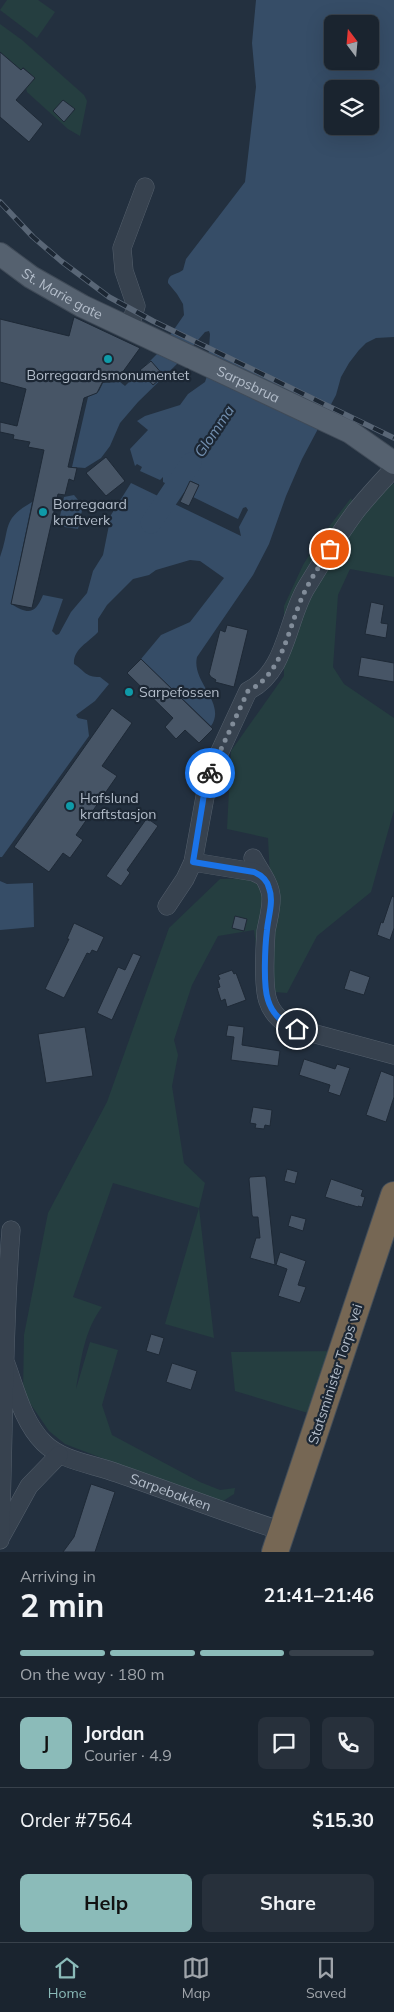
<!DOCTYPE html>
<meta charset="utf-8">
<style>
:root{--surface:#1a242f;--page:#27303b;--text:#f1f3f6;--muted:#9fa4aa;--line:#38414b;--accent:#8bbbb9}
body{margin:0;font-family:Mulish,sans-serif;background:var(--page);color:var(--text);height:100vh;display:flex;flex-direction:column;font-size:19px;white-space:nowrap}
*{box-sizing:border-box;margin:0}
p{font-size:16px;color:var(--muted)}
.icon{flex:none;width:28px;height:28px;fill:none;stroke:currentColor;stroke-width:2;stroke-linecap:round;stroke-linejoin:round}
.map{position:relative;height:1552px;overflow:hidden}
.side{display:flex;flex-direction:column;background:var(--surface);flex:1}
.side>*{flex:none}
.needle{width:32px;rotate:344deg}
.fabs{position:absolute;left:324px;top:15px;display:grid;gap:10px}
.fabs a{display:grid;place-items:center;width:55px;height:55px;border-radius:8px;background:var(--surface);box-shadow:0 5px 20px #0002,0 0 0 1px var(--line);font-size:25px}
.pin{position:absolute;display:grid;place-items:center;width:42px;height:42px;color:#fff;margin:-21px;border:2px solid #fff;border-radius:50%;box-shadow:0 1px 5px #0007}
.courier{position:absolute;display:grid;place-items:center;width:50px;height:50px;margin:-25px;border:4px solid #1a73e8;border-radius:50%;background:#fff;color:#222;box-shadow:0 1px 6px #0007}
.headline em{font-style:normal;font-weight:700}
.headline div{display:flex;flex-direction:column-reverse}
.headline{display:flex;align-items:center;justify-content:space-between;height:85px;padding:0 20px}
h1{font-size:32px;font-weight:700;line-height:38px}
.bar{display:grid;grid-template-columns:repeat(4,1fr);gap:8px 5px;align-content:center;height:60px;padding:0 20px}
.bar i{height:6px;border-radius:4px;background:var(--line)}
.bar .on{background:var(--accent)}
.bar p{grid-column:span 4}
.line{display:flex;align-items:center;gap:12px;padding:0 20px;border-top:1px solid var(--line)}
.line div{flex:1}
.round{display:grid;place-items:center;flex:none;width:52px;height:52px;border-radius:8px;background:var(--page)}
.button{display:flex;gap:10px;margin-top:auto;padding:10px 20px}
.button a{flex:1;height:58px;border-radius:8px;background:var(--accent);color:#111;font-size:20px;font-weight:700;line-height:58px;text-align:center}
.button a+a{background:var(--page);color:var(--text)}
.dock{display:flex;justify-content:space-around;align-items:center;height:70px;border-top:1px solid var(--line);background:var(--surface);font-size:14px;color:var(--muted)}
.dock a{display:grid;justify-items:center;gap:2px}
.dock .on{color:var(--accent)}
.map>svg:first-child{display:block}
.green{fill:#253e40}
.water{fill:#364d67;fill-rule:evenodd}
.lines{fill:none;stroke-linecap:round;stroke-linejoin:round}
.river{stroke:#364d67;stroke-width:21}
.building{fill:#475566;stroke:#1e2936}
.minor-casing{stroke:#55606d;stroke-width:19}
.major-casing{stroke:#404b58;stroke-width:24}
.highway-casing{stroke:#424d5a;stroke-width:28}
.minor{stroke:#37424f;stroke-width:18}
.major{stroke:#55616f;stroke-width:22}
.highway{stroke:#766754;stroke-width:26}
.rail-casing{stroke:#596676;stroke-width:5.5}
.rail{stroke:#1c2734;stroke-width:4;stroke-dasharray:11;stroke-linecap:butt}
.done{stroke:#818c99;stroke-width:5;stroke-dasharray:0 9}
.route{stroke:#1a73e8;stroke-width:6}
.culture-dot{fill:#0f9aa8;stroke:#1c2734;stroke-width:2}
.labels{text-anchor:middle;dominant-baseline:central;stroke-width:4.5;stroke-linejoin:round;paint-order:stroke}
.street-label{font-size:14px;fill:#b3bdca;stroke:#1c2734}
.poi-label{font-size:14px;fill:#b3bdca;stroke:#1c2734;text-anchor:start}
.water-label{font-size:15px;font-style:italic;fill:#728faf;stroke:#1c2734}
</style>
<div class="map">
<svg width="394" height="1552" viewBox="0 0 394 1552">
<rect width="100%" height="100%" fill="#23303f"/>
<g class="green">
<polygon points="7,0 38,0 55,12 37,38 0,10"/>
<polygon points="0,24 22,40 84,95 87,101 80,136 68,129 27,92 26,88 35,78 23,67 21,70 0,52"/>
<path d="M388,483l6,1v93l-44,-8 -12,26 -5,72 11,17 50,34v92l-23,82 -54,44 -30,57 -25,-2 -8,-61 -36,6 -26,49 -18,55 4,15 -6,31 12,77 21,20 -6,25 15,130 -49,-14 34,-116 -86,-25 -40,114 29,10c-18,24 -21,53 -26,82l14,-47 28,8 -16,55 10,30 88,47 20,8 15,-2 -1,6 -14,9 -155,-59 -16,-13 -26,-38 1,-58 24,-122 59,-111 62,-174 51,-49 50,-1 -2,-40 -41,-9 4,-78 53,-75v-70l19,-41 15,-24 33,-43 8,18z"/>
<polygon points="343,1351 321,1417 235,1391 231,1352"/>
</g>
<g class="water">
<path d="M256,0h138v337l-18,1 -10,5 -7,7 -10,13 -8,14 -5,18 -34,64 -16,37 -17,48 -16,31 -56,82c-6,25 30,46 14,69l-70,-67 20,-24 29,-13 34,-44 -24,-17 -10,-1 -34,10 -7,5 -16,4 -26,26 -9,14v13c-10,11 -25,17 -24,32 11,7 11,13 26,13l9,7 -14,17 -19,14 2,3 9,2 2,16 -87,121h-2v-300c11,-30 1,-37 32,-55l-21,102c18,11 24,10 32,-9l20,4 -11,32 4,4 3,-1 12,-22 16,-19 6,-22 10,-16 8,-40 20,-32 110,53 -2,-9 9,-17 -2,-3 -3,1 -5,11 -45,-22 6,-12 -8,-4 -6,12 -22,-11v-5l-3,3 -20,-9 2,-4 -5,-3 -2,2 -5,-17 18,-19 -11,-9 8,-5 35,-11 8,-11 17,-12 2,-6 3,-42 -1,-3 -4,1 -26,30 -41,40 -18,21 -10,23 -9,12 -16,10 -13,-1 16,-70 11,-6 4,-8 17,-1 5,4 32,-32 27,-39 -1,-11 -6,-10 -9,-11c0,-10 9,-8 15,-13l3,-11 59,-77 11,-95 -4,-44zM332,24h38v37h-38zM332,89h38v37h-38z"/>
<polygon points="74,495 83,506 78,529 58,526 64,497"/>
<polygon points="0,881 7,884 33,883 34,927 0,930"/>
</g>
<g class="lines">
<polyline class="river" points="151,523 191,463"/>
</g>
<g class="building">
<polygon points="0,52 21,70 23,68 35,78 16,100 43,124 29,142 0,117"/>
<polygon points="63,100 75,109 64,122 53,111"/>
<polygon points="74,317 140,348 122,373 114,378 104,379 97,393 84,398 68,467 77,468 74,481 69,479 65,495 58,494 32,608 11,604 44,450 28,447 30,442 13,439 14,435 0,432 0,422 17,426 26,389 0,382 0,319 69,336"/>
<polygon points="151,361 164,376 153,385 140,370"/>
<polygon points="106,457 125,481 106,496 86,473"/>
<polygon points="190,481 199,485 189,506 180,502"/>
<polygon points="371,602 384,605 381,623 388,624 386,638 365,634"/>
<polygon points="227,625 248,630 234,687 215,682 216,680 211,677 209,674 220,630 225,632"/>
<polygon points="361,657 394,663 394,682 358,676"/>
<polygon points="141,659 213,729 199,743 185,730 176,739 165,727 173,718 127,673"/>
<polygon points="112,708 132,723 102,766 117,776 76,835 83,840 70,858 63,853 49,872 14,847"/>
<polygon points="147,818 158,826 127,870 130,873 121,886 106,876"/>
<polygon points="392,896 394,897 394,928 390,940 377,935 381,922 383,923"/>
<polygon points="235,916 247,919 244,931 232,928"/>
<polygon points="74,923 104,937 97,952 92,950 90,954 87,953 64,998 45,989 69,939 67,939"/>
<polygon points="133,953 141,956 112,1020 97,1013 118,967 125,970"/>
<polygon points="232,970 234,974 236,973 246,1000 227,1007 225,999 221,1001 217,988 220,987 218,980 220,979 218,975"/>
<polygon points="350,970 370,977 364,995 344,989"/>
<polygon points="228,1025 244,1027 242,1045 280,1051 278,1066 231,1060 234,1037 226,1036"/>
<polygon points="85,1027 93,1076 46,1083 38,1034"/>
<polygon points="304,1059 335,1069 337,1064 350,1068 340,1096 328,1092 330,1085 299,1075"/>
<polygon points="381,1071 394,1076 394,1097 386,1122 366,1115"/>
<polygon points="253,1107 272,1110 270,1126 265,1125 264,1129 255,1128 256,1124 250,1123"/>
<polygon points="287,1169 298,1172 295,1184 284,1181"/>
<polygon points="265,1176 266,1178 275,1265 250,1258 256,1238 260,1238 258,1217 253,1217 252,1215 249,1179 250,1177"/>
<polygon points="331,1179 363,1190 361,1196 365,1197 362,1207 358,1206 358,1207 325,1197"/>
<polygon points="291,1215 306,1219 303,1231 288,1226"/>
<polygon points="280,1252 306,1261 298,1285 306,1287 300,1303 278,1296 287,1269 276,1265"/>
<polygon points="151,1334 164,1338 159,1355 146,1351"/>
<polygon points="172,1363 197,1371 191,1390 166,1382"/>
<polygon points="91,1484 115,1492 95,1552 63,1552 74,1537"/>
</g>
<g class="lines">
<g class="minor-casing">
<g id="minor">
<polyline points="127,327 132,320 136,306 124,271 122,248 145,187"/>
<path d="M253,858c6,12 17,25 18,38 1,11 -3,24 -5,35 -1,15 -3,56 2,70 4,13 16,24 29,28l97,26"/>
<polyline points="193,862 254,872 262,876"/>
<path d="M167,906l18,-27 8,-17 16,-87 39,-84c39,-20 38,-69 58,-103 16,-26 32,-53 50,-77 12,-15 25,-29 38,-43"/>
<path id="s1" d="M6,1364c10,27 17,58 38,79 18,18 49,21 73,30 55,19 109,40 165,58"/>
<polyline points="2,1535 29,1486 59,1455"/>
<path d="M0,1540c4,-103 3,-207 11,-310"/>
</g>
</g>
<g class="major-casing">
<g id="major">
<path id="s2" d="M0,254l31,23 51,29 268,126 44,31"/>
</g>
</g>
<g class="highway-casing">
<polyline id="highway" points="275,1552 394,1195"/>
</g>
<use href="#minor" class="minor"/>
<use href="#major" class="major"/>
<use href="#highway" class="highway"/>
<g class="rail-casing">
<polyline id="rail" points="0,202 33,237 61,261 109,297 153,321 394,438"/>
</g>
<use href="#rail" class="rail"/>
</g>
<g class="lines">
<path class="done" d="M210,773l38,-82c36,-18 40,-64 56,-98 7,-15 17,-29 26,-44"/>
<path class="route" d="M210,773l-5,15 -12,74 61,10c7,3 13,8 15,16 5,13 -1,29 -2,42 -2,16 -4,56 1,70 4,14 16,25 29,29"/>
</g>
<g class="culture-dot">
<circle cx="108" cy="359" r="5"/>
<circle cx="43" cy="512" r="5"/>
<circle cx="129" cy="692" r="5"/>
<circle cx="70" cy="806" r="5"/>
</g>
<g class="labels">
<g class="street-label">
<text stroke="none"><textPath href="#s2" startOffset="74">St. Marie gate</textPath></text>
<text stroke="none"><textPath href="#s2" startOffset="281">Sarpsbrua</textPath></text>
<text transform="translate(335 1374) rotate(-72)">Statsminister Torps vei</text>
<text stroke="none"><textPath href="#s1" startOffset="225">Sarpebakken</textPath></text>
</g>
<g class="poi-label">
<text x="108" y="375" text-anchor="middle">Borregaardsmonumentet</text>
<text x="53" y="504">Borregaard<tspan x="53" dy="16">kraftverk</tspan></text>
<text x="139" y="692">Sarpefossen</text>
<text x="80" y="798">Hafslund<tspan x="80" dy="16">kraftstasjon</tspan></text>
</g>
<g class="water-label">
<text transform="translate(214 431) rotate(-56)">Glomma</text>
</g>
</g>
</svg>
<div class="fabs">
<a><svg class="needle" viewBox="-14 -14 28 28"><path d="M0-13l5 13h-10z" fill="#e53935"/><path d="M0 13l5-13h-10z" fill="#9fa4aa"/></svg></a>
<a><svg class="icon" aria-label="layers" viewBox="0 0 24 24"><path d="M12 4l9 5-9 5-9-5zM3 14l9 5 9-5"/></svg></a>
</div>
<div class="pin" style="left:330px;top:549px;background:#ea580c"><svg class="icon" aria-label="bag" viewBox="0 0 24 24"><path d="M5 8h14l-1 12H6zM9 8a3 3 0 0 1 6 0"/></svg></div>
<div class="pin" style="left:297px;top:1029px;background:#1f2937"><svg class="icon" aria-label="home" viewBox="0 0 24 24"><path d="M3 11l9-7 9 7M6 9v11h12V9"/></svg></div>
<div class="courier" style="left:210px;top:773px"><svg class="icon" aria-label="bike" viewBox="0 0 24 24"><circle cx="6" cy="16" r="4"/><circle cx="18" cy="16" r="4"/><path d="M6 16l4-8h5l3 8M10 8l3 8H6M13 5h3"/></svg></div>
</div>
<section class="side">
<div class="headline"><div><h1>2 min</h1><p>Arriving in</p></div><em>21:41–21:46</em></div>
<div class="bar"><i class="on"></i><i class="on"></i><i class="on"></i><i></i><p>On the way · 180 m</p></div>
<div class="line" style="height:90px"><b class="round" style="background:var(--accent);color:#111">J</b><div><b>Jordan</b><p>Courier · 4.9</p></div><a class="round"><svg class="icon" aria-label="chat" viewBox="0 0 24 24"><path d="M4 5h16v11H9l-5 4z"/></svg></a><a class="round"><svg class="icon" aria-label="phone" viewBox="0 0 24 24"><path d="M5 4h4l2 5-3 2q2 4 5 5l2-3 5 2v4C11 20 4 13 5 4z"/></svg></a></div>
<div class="line" style="height:65px"><div>Order #7564</div><b>$15.30</b></div>
<div class="button"><a>Help</a><a>Share</a></div>
</section>
<nav class="dock">
<a class="on"><svg class="icon" aria-label="home" viewBox="0 0 24 24"><path d="M3 11l9-7 9 7M6 9v11h12V9"/></svg>Home</a>
<a><svg class="icon" aria-label="map" viewBox="0 0 24 24"><path d="M3 6l6-2 6 2 6-2v14l-6 2-6-2-6 2zM9 4v14M15 6v14"/></svg>Map</a>
<a><svg class="icon" aria-label="saved" viewBox="0 0 24 24"><path d="M7 4h10v16l-5-4-5 4z"/></svg>Saved</a>
</nav>
